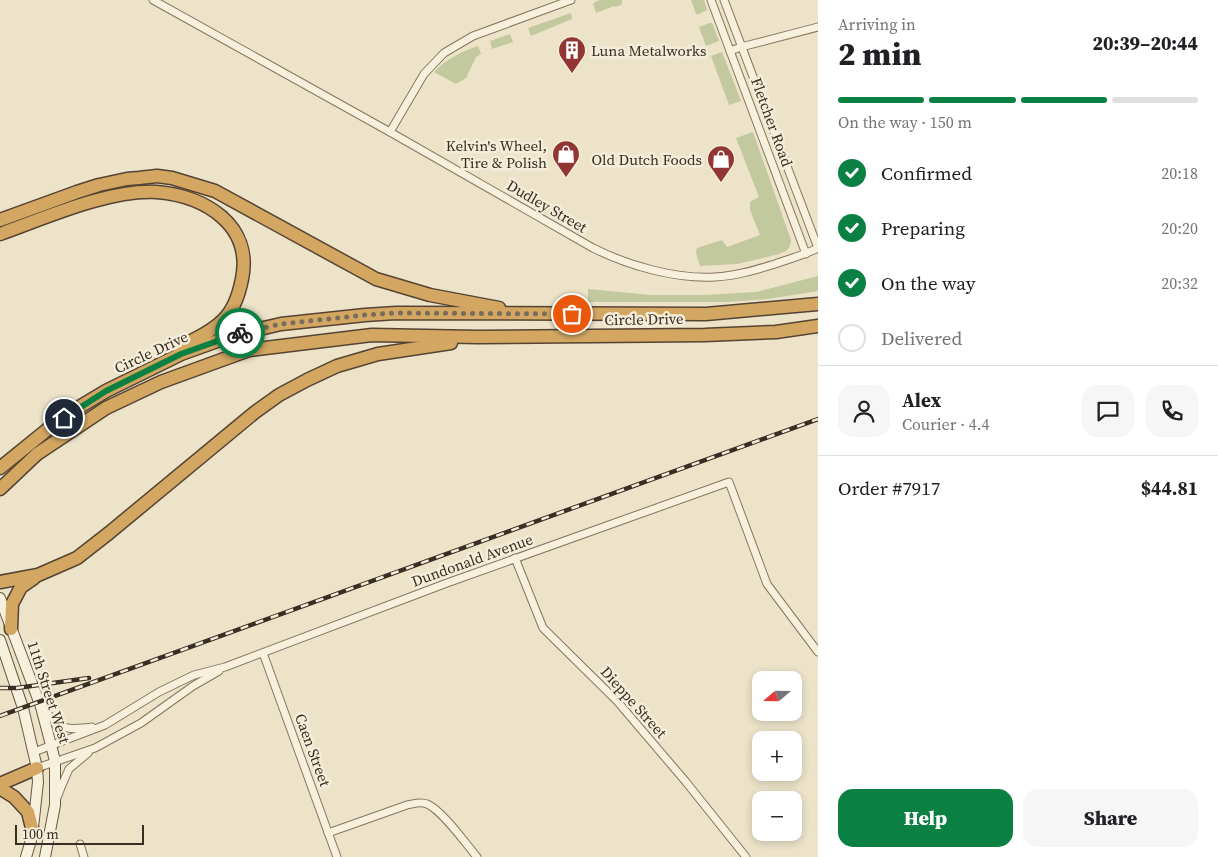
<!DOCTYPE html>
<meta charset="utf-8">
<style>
:root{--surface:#fff;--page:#f6f6f6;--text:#202124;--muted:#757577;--line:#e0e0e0;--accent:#0b8043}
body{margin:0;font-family:"Source Serif 4",serif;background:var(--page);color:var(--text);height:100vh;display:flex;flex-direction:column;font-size:19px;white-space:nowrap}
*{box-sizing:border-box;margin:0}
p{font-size:16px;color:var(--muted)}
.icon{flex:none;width:28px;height:28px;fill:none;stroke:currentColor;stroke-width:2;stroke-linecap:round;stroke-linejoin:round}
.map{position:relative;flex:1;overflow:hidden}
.side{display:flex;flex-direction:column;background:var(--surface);width:400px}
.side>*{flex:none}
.needle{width:32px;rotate:250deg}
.fabs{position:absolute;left:752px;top:671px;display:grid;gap:10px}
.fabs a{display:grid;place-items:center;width:50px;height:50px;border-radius:10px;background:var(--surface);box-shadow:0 2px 8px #0003;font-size:25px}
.scale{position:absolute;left:15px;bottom:12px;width:129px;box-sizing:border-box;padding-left:5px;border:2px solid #392e21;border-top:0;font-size:14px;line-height:18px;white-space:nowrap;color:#392e21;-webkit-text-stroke:4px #f4edd9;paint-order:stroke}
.pin{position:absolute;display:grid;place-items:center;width:42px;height:42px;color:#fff;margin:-21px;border:2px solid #fff;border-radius:50%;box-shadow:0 1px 5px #0007}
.courier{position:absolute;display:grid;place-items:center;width:50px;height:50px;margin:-25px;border:4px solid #0b8043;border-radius:50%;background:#fff;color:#222;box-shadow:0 1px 6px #0007}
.headline em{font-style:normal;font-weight:800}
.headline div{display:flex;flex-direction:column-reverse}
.headline{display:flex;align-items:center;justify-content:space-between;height:85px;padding:0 20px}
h1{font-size:32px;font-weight:800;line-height:38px}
.bar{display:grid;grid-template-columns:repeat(4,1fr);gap:8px 5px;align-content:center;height:60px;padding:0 20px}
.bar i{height:6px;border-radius:4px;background:var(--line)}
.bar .active{background:var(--accent)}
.bar p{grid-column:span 4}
.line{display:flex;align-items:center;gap:12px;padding:0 20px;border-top:1px solid var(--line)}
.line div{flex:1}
.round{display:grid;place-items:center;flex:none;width:52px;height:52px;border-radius:15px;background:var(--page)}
ol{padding:0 20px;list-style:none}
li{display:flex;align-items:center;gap:15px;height:55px}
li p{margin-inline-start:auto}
li .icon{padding:5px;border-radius:50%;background:var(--accent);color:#fff;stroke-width:4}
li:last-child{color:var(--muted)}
li i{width:28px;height:28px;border:2px solid var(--line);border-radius:50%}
.primary-button{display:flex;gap:10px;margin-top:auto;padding:10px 20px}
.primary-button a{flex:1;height:58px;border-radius:15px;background:var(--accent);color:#fff;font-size:20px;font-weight:800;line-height:58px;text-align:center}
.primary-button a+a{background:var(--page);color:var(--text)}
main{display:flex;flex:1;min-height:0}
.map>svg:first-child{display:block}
.green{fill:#c3c99e}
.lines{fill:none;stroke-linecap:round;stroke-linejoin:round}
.street-casing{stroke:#87765f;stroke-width:9}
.secondary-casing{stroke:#695742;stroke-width:12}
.highway-casing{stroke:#543;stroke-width:15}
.street{stroke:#f7f0dc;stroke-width:7}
.secondary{stroke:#f7f0dc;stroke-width:10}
.highway{stroke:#d3a662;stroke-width:12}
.rail-casing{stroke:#392e21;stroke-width:4.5}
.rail{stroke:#f4edd9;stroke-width:2.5;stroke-dasharray:8;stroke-linecap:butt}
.done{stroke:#786d5c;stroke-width:5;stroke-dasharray:0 9}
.route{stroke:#0b8043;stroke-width:6}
.labels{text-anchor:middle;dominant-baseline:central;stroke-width:5;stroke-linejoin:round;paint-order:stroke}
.poi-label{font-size:15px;fill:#392e21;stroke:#f4edd9;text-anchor:end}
.street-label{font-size:15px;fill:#392e21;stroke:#f4edd9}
</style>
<main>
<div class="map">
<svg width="818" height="857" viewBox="0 0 818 857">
<rect width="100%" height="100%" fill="#ece3c9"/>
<g class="green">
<polygon points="600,0 622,0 622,3 621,5 615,7 614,6 596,13 593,3"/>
<polygon points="691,0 704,0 707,10 699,14 696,14"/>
<polygon points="571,13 572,19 531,36 528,28"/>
<polygon points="710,23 712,23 713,25 719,41 706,46 699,27"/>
<polygon points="510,34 513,42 492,49 490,41"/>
<path d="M478,46l3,8 -5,3 -10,21 -10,6 -22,-12c12,-13 27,-20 44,-26z"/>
<polygon points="722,52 741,101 729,105 711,56"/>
<polygon points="753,132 791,240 790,246 786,251 779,254 759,259 737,264 700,266 696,253 697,248 722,240 727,247 760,235 750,210 750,202 759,197 736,138"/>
<polygon points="818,276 818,291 768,299 728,302 588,302 588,289 651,295 703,295 756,292"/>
</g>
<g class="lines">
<g class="street-casing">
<g id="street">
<path d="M153,0l237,132 203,116c36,18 82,31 122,29 21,-1 40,-7 60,-13 14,-5 29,-9 43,-16"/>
<polyline points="711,0 806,254"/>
<polyline points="724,0 818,248"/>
<polyline points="730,51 741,47 818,27"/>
<polyline points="390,132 424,74 444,53 473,36 571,0"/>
<polyline points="515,558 543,628 617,701 686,782 746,857"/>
<polyline points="263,653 337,857"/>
<path d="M43,709c19,20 21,22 49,18"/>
<polyline points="34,752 105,725 159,692 194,675 225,667 447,583 729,482 767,584 818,652"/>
<polyline points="37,768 95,748 141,723 193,686 219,671"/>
<polyline points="57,798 62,785 69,769 88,753"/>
<path d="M328,833l79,-28c6,-1 14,-4 20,-1 15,6 39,40 50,53"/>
<polyline points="80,844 84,857"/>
</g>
</g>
<g class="secondary-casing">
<g id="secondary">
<polyline points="0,598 41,707 51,745 55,761 55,805 45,857"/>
<polyline points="0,640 23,708 37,768 38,782 32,837 26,857"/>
</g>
</g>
<g class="highway-casing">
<g id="highway">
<polyline points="0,220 77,192 99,185 127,179 139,178 157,176 172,178 215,191 376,279 430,295 499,308"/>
<path d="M0,234c45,-16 109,-45 157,-42 48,4 96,33 85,87 -3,15 -8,31 -19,41 -12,13 -30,19 -44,28"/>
<polyline points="0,468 48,429 81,406 106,391 181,354 234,335 281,324 365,315 396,313 706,314 818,304"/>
<polyline points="0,489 37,454 106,408 161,382 249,350 372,335 478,337 705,335 776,332 818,326"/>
<polyline points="0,582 38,575 77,558 109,533 254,413 279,395 307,380 337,366 378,354 451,343"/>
<polyline points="11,629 12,604 21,587 34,578"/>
<polyline points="0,784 37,768"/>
<polyline points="0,788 14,797 28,812 33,832"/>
</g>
</g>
<use href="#street" class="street"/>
<use href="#secondary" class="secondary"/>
<use href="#highway" class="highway"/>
<g class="rail-casing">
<g id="rail">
<polyline points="0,688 17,688 89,678"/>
<polyline points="0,716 818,419"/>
</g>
</g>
<use href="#rail" class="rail"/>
</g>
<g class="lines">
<polyline class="done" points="240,333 281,324 365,315 396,313 572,314"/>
<polyline class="route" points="64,418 106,391 181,354 240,333"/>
</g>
<defs>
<g id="building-pin" transform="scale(1.4375)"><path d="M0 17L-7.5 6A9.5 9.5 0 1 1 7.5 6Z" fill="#923633" stroke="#f4edd9"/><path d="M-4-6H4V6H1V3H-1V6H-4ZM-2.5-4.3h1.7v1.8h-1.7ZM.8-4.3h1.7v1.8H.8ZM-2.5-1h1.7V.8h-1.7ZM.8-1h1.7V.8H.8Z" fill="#fff"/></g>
<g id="shop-pin" transform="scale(1.4375)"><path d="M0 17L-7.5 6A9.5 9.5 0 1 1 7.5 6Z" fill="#923633" stroke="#f4edd9"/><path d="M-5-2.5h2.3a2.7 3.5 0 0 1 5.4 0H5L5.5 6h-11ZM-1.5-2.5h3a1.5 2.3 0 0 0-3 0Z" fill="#fff"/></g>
</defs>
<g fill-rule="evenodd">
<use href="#building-pin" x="572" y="50"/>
<use href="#shop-pin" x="566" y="154"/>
<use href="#shop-pin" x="721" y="159"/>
</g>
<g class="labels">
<g class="poi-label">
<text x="591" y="50" text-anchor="start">Luna Metalworks</text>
<text x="547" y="145">Kelvin's Wheel,<tspan x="547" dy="17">Tire &amp; Polish</tspan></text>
<text x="702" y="159">Old Dutch Foods</text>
</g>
<g class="street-label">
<text transform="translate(772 122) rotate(70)">Fletcher Road</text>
<text transform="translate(547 206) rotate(30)">Dudley Street</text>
<text transform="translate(644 319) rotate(-1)">Circle Drive</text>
<text transform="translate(151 352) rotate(-25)">Circle Drive</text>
<text transform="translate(472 560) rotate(-20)">Dundonald Avenue</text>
<text transform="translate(49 692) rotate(72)">11th Street West</text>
<text transform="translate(634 702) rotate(48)">Dieppe Street</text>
<text transform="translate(313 750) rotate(70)">Caen Street</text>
</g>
</g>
</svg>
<div class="fabs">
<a><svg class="needle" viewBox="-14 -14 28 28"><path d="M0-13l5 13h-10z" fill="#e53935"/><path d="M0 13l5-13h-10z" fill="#757577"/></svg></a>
<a>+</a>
<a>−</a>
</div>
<div class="scale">100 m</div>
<div class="pin" style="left:572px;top:314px;background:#ea580c"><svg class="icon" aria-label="bag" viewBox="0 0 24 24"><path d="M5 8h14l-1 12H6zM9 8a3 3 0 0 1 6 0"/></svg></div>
<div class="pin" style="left:64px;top:418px;background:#1f2937"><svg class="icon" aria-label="home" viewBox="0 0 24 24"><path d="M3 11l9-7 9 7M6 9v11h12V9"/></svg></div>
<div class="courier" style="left:240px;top:333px"><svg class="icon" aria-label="bike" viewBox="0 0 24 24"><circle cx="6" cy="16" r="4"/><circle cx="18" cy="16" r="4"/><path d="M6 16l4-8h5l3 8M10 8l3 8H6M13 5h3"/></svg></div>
</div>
<section class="side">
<div class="headline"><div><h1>2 min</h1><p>Arriving in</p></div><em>20:39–20:44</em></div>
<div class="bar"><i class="active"></i><i class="active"></i><i class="active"></i><i></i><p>On the way · 150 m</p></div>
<ol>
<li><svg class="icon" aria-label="check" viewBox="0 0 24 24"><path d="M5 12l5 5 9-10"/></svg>Confirmed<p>20:18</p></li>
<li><svg class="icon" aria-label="check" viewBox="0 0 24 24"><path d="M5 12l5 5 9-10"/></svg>Preparing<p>20:20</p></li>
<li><svg class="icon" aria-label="check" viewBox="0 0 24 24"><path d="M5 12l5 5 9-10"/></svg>On the way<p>20:32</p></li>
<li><i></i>Delivered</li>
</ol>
<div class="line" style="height:90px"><a class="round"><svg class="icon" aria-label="person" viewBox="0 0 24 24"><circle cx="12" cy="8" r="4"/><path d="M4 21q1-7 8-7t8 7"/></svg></a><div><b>Alex</b><p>Courier · 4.4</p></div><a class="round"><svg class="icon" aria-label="chat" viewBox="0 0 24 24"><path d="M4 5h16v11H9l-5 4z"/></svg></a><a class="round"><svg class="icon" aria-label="phone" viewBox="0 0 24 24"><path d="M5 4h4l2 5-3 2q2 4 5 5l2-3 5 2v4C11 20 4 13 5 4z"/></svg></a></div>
<div class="line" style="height:65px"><div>Order #7917</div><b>$44.81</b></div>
<div class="primary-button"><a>Help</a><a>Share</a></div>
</section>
</main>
